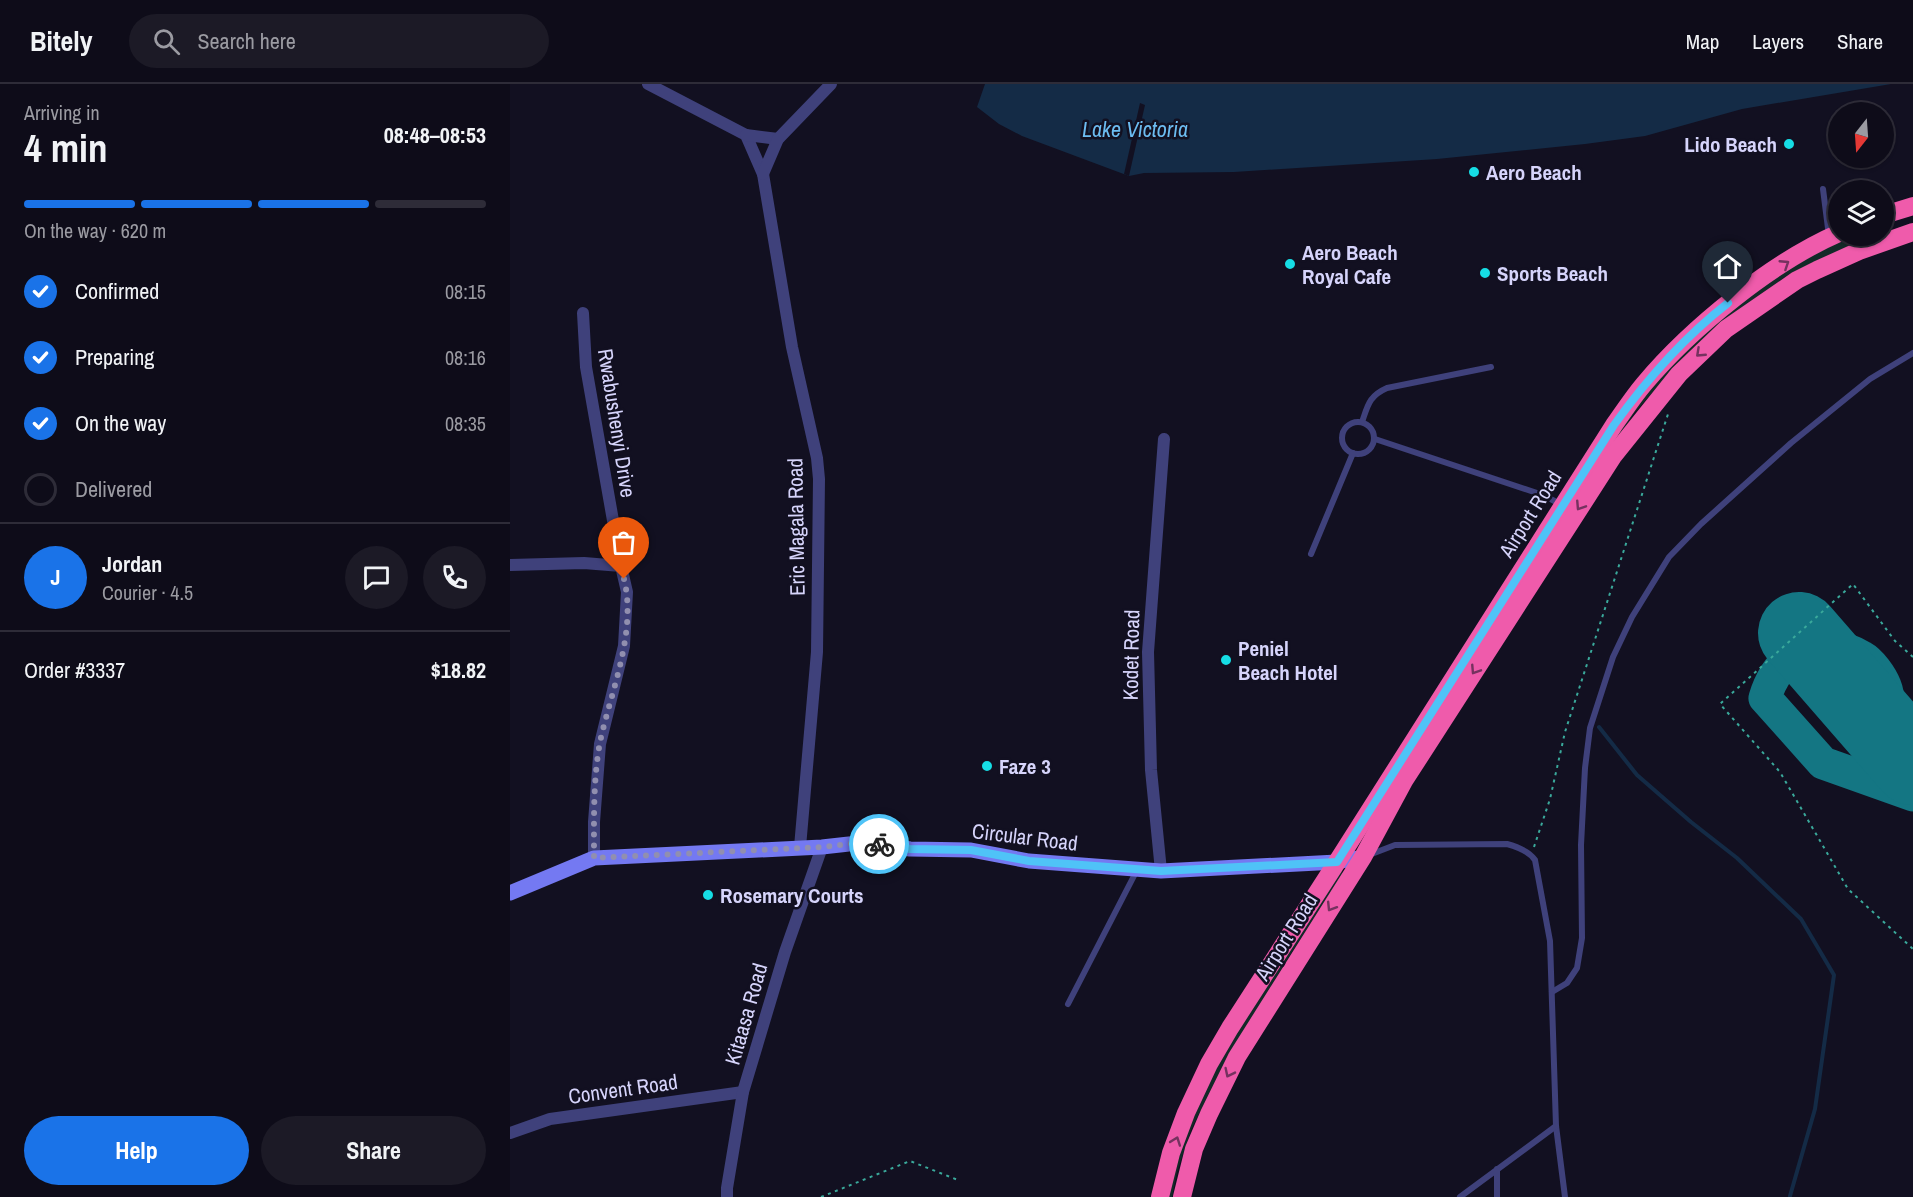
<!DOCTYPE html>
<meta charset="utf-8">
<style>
:root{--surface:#0e0c19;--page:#1c1a26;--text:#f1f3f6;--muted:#9b9ba2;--line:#2e2c38;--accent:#1a73e8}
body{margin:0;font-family:"Archivo Narrow",sans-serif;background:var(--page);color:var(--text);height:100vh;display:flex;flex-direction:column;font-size:22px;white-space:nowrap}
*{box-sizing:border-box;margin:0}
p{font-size:20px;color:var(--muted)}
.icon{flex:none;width:33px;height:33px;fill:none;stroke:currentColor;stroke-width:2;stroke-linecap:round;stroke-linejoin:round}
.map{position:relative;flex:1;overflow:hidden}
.details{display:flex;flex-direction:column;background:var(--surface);width:510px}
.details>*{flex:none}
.needle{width:39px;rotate:197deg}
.buttons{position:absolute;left:1318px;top:18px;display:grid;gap:12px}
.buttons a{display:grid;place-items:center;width:66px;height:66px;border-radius:50%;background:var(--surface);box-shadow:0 2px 4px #0004,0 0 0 2px var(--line);font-size:30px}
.pin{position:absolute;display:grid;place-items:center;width:51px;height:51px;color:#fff;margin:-62px -26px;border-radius:50% 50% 50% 0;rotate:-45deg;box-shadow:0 0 6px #0007}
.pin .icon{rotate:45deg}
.courier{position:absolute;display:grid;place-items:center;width:60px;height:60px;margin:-30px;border:4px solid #4fc3f7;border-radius:50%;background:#fff;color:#222;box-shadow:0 2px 8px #0007}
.headline em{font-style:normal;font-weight:700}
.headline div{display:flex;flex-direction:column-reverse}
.headline{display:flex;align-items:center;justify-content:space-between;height:102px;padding:0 24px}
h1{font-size:39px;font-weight:700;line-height:45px}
.bar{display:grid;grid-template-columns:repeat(4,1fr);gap:9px 6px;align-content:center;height:72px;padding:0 24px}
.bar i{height:8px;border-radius:4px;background:var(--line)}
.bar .current{background:var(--accent)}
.bar p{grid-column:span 4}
.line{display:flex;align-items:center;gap:15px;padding:0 24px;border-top:2px solid var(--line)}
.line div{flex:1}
.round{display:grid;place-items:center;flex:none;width:63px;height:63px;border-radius:32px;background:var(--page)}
ol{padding:0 24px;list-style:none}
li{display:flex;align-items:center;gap:18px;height:66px}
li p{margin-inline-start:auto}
li .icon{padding:6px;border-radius:50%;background:var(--accent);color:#fff;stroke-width:4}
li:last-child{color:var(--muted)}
li i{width:33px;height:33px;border:3px solid var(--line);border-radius:50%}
.primary-button{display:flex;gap:12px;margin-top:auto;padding:12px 24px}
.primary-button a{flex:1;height:69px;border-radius:36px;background:var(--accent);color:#fff;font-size:24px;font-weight:700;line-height:69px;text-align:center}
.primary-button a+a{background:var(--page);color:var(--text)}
header{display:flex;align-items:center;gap:36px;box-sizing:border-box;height:84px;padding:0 30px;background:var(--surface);border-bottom:2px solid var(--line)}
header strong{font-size:28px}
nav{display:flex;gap:33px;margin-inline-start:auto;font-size:21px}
.search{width:420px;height:54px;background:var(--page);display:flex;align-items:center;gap:15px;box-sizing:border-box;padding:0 21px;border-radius:33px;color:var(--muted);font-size:22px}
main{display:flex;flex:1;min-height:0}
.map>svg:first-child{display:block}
.green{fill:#132a28}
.water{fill:#142b46}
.pier{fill:#121021}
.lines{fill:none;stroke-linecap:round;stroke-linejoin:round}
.stream{stroke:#142b46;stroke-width:4}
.taxiway{stroke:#147683;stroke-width:33}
.runway{stroke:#147683;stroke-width:82}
.path{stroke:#3aa99b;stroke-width:2;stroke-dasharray:3 4.5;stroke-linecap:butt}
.lane{stroke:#3f417b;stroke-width:6}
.street{stroke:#3f417b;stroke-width:12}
.secondary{stroke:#7479f2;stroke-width:15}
.highway{stroke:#ef5bab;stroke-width:18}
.oneway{stroke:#75325f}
.done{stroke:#918faf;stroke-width:6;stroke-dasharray:0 10.8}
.route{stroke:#4fc3f7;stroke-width:8}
.poi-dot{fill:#16dde5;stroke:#121021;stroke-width:2}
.labels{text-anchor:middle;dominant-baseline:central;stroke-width:5;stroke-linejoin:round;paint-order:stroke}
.poi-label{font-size:21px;font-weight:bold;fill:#d6d4fb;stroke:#121021;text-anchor:start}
.street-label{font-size:21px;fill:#d6d4fb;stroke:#121021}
.water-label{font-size:22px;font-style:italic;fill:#6cbcf1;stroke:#121021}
</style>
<header>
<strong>Bitely</strong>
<div class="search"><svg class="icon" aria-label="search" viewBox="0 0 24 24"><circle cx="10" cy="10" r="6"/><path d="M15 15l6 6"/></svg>Search here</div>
<nav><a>Map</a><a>Layers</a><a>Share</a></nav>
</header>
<main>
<section class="details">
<div class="headline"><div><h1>4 min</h1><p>Arriving in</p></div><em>08:48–08:53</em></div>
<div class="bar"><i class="current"></i><i class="current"></i><i class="current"></i><i></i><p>On the way · 620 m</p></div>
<ol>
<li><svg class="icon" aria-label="check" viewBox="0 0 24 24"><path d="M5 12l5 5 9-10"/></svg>Confirmed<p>08:15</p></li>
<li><svg class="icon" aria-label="check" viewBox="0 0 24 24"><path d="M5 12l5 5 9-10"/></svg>Preparing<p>08:16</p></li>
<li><svg class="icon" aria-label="check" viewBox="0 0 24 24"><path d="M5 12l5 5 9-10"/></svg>On the way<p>08:35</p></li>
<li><i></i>Delivered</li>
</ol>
<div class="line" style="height:108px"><b class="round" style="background:var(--accent);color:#fff">J</b><div><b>Jordan</b><p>Courier · 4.5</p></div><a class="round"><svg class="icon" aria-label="chat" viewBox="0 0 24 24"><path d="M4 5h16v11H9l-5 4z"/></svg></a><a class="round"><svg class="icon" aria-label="phone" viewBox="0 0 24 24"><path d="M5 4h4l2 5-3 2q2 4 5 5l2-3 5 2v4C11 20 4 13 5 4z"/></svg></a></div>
<div class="line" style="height:78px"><div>Order #3337</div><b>$18.82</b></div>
<div class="primary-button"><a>Help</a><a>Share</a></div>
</section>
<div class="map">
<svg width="1403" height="1113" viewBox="0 0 1403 1113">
<rect width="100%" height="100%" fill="#121021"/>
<g class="green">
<polygon points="1345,152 1359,152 1278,191 1227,227 1176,271 1125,328 1041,456 1116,333 1170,270 1255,199 1316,164"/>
<polygon points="832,782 832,791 780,871 716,975 681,1046 667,1088 662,1113 654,1113 658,1093 708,971"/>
</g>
<polygon class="water" points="475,0 1381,0 1232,25 1135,52 1075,60 927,75 724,88 634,89 619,92 512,52 489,40 467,23"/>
<polygon class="pier" points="630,19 635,21 619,92 614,90"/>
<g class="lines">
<polyline class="stream" points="1089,643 1127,691 1181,738 1227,774 1291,835 1324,891 1305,1025 1280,1112"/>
<path class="taxiway" d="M1378,652c-1,-16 3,-35 -3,-50 -4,-10 -14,-24 -23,-29 -16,-10 -45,-15 -62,-5 -19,10 -29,26 -35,46l58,65 90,32"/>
<polyline class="runway" points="1289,549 1403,680"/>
<g class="path">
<polyline points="1403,573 1385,557 1343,500 1210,620 1270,688 1338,805 1403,865"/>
<polyline points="1024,763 1040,715 1055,648 1159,327"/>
<polyline points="311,1113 400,1077 448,1096"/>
</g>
<g class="lane">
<polyline points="1313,105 1319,152"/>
<circle cx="848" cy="354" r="16"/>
<path d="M852,338c6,-17 7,-26 25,-34l104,-21"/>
<polyline points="865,355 1033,411 1052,421"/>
<polyline points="801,470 843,369"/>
<path d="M859,771l26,-10 112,-1c11,3 22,7 28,16l15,81 6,185 9,71"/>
<polyline points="1042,908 1057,899 1067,884 1072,854 1071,761 1075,684 1080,644 1103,573 1122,533 1159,473 1191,440 1281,359 1360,295 1403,269"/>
<polyline points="558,920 627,786"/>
<polyline points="950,1113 1046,1042"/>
<polyline points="987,1113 987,1085"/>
</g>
<g class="street">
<polyline points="138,0 236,51 253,90 282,263 307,374 309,395 307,568 290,763"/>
<polyline points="236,51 268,55"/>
<polyline points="253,90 268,55 321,0"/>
<polyline points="73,229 76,283 111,482 117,508 114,562 90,660 84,738 84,774"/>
<polyline points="0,481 74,479 111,482"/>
<polyline points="651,787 641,686 638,568 654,355"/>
<polyline points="0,1049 40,1035 233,1008"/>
<polyline points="217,1113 217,1104 233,1008 275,868 312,763"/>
</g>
<polyline class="secondary" points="0,809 84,774 312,763 357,758 400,765 461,766 519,777 651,787 827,778 853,773"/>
<g class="highway">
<polyline points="1374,131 1403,122"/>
<path d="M650,1113l11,-44 15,-40 23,-49 21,-36 107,-166 277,-437c10,-14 19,-28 30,-41 47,-56 128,-122 195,-151"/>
<polyline points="672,1113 684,1065 699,1030 727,973 853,773 894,697 1104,371 1169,290 1216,245 1287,196 1307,186 1349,167 1403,148"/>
</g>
</g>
<defs><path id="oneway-chevron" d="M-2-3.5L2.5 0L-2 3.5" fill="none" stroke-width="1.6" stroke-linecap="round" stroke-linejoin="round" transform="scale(1.5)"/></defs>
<g class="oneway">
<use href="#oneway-chevron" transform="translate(1275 180) rotate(-33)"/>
<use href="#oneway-chevron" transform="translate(1190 269) rotate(137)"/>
<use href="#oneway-chevron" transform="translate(1070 422) rotate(123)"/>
<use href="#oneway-chevron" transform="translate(965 586) rotate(123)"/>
<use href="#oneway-chevron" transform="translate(821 823) rotate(122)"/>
<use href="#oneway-chevron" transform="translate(719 989) rotate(116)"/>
<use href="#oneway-chevron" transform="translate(666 1057) rotate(-70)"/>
</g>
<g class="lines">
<path class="done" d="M114,495c13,53 -13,112 -24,163 -7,38 -6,78 -6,116l228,-11 45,-5 12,2"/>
<path class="route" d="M369,760l31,5 61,1 58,11 132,10 176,-9 277,-437c33,-46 69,-87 114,-122"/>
</g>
<g class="poi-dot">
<circle cx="1279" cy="60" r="6"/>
<circle cx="964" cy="88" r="6"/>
<circle cx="780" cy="180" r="6"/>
<circle cx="975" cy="189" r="6"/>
<circle cx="716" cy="576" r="6"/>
<circle cx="477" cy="682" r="6"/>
<circle cx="198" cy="811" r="6"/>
</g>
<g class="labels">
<g class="poi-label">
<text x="1267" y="60" text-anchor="end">Lido Beach</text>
<text x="976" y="88">Aero Beach</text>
<text x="792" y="168">Aero Beach<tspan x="792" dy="24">Royal Cafe</tspan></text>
<text x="987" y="189">Sports Beach</text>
<text x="728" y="564">Peniel<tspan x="728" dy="24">Beach Hotel</tspan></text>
<text x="489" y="682">Faze 3</text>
<text x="210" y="811">Rosemary Courts</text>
</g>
<g class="street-label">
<text transform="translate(107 339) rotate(81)">Rwabushenyi Drive</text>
<text transform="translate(1020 430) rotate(-58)">Airport Road</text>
<text transform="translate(286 443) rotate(-91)">Eric Magala Road</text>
<text transform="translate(621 571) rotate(-89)">Kodet Road</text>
<text transform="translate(515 753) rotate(7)">Circular Road</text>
<text transform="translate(776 853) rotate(-58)">Airport Road</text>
<text transform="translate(236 930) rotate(-74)">Kitaasa Road</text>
<text transform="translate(113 1005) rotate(-8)">Convent Road</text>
</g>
<g class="water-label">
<text x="625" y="45">Lake Victoria</text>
</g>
</g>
</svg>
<div class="buttons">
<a><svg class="needle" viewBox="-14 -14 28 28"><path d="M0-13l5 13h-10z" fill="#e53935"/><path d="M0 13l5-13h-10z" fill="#9b9ba2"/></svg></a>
<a><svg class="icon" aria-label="layers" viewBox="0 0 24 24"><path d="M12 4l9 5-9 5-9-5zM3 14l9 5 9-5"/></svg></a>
</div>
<div class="pin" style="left:114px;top:495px;background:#ea580c"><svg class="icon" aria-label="bag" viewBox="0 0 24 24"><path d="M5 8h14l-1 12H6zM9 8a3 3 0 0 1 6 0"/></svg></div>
<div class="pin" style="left:1218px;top:219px;background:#1f2937"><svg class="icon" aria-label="home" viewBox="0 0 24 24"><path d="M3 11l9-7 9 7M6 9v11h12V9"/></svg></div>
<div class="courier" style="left:369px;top:760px"><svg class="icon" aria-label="bike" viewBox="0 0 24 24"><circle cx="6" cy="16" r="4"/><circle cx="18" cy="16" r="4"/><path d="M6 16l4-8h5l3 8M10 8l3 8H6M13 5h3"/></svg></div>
</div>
</main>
